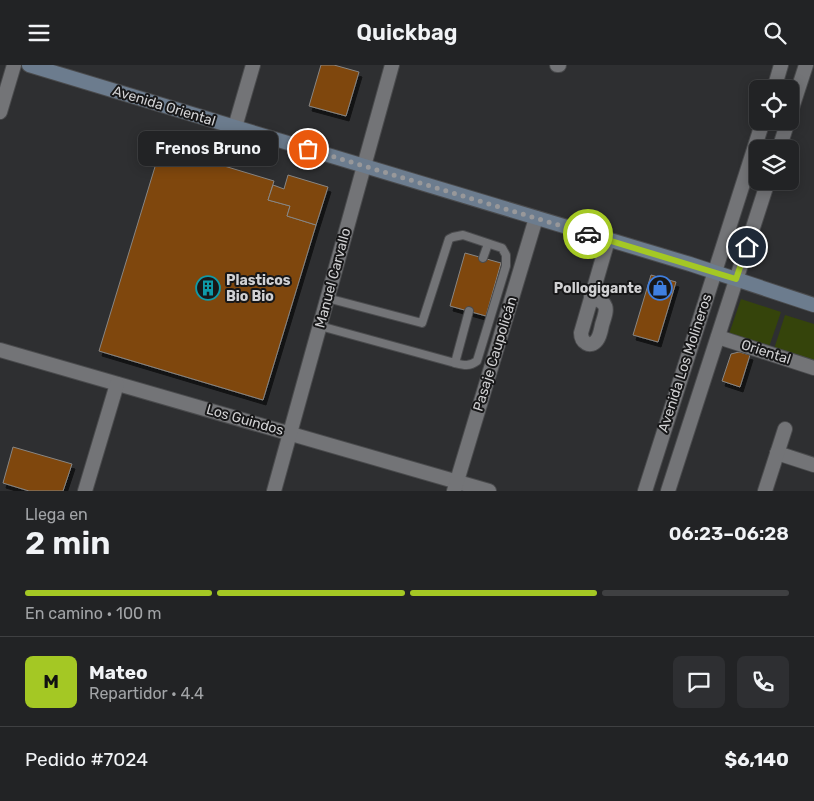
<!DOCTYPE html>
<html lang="es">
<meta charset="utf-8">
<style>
:root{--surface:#222325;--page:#2e2f32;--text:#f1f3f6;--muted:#a2a4a7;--line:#3f4042;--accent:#a4c824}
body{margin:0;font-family:Rubik,sans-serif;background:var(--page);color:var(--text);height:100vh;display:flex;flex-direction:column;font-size:19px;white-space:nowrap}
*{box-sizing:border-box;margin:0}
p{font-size:16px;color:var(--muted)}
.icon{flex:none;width:28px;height:28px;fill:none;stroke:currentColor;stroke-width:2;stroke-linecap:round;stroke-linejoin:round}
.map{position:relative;height:426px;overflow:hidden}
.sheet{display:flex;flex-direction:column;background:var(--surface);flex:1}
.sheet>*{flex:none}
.tools{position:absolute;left:749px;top:15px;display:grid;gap:10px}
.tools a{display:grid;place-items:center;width:50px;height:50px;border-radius:8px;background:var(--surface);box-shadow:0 2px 12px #0003,0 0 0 1px var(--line);font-size:25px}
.pin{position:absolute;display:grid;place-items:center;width:42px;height:42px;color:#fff;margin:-21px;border:2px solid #fff;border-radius:50%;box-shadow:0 1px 5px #0007}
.courier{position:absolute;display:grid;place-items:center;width:50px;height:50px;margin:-25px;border:4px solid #a4c824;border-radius:50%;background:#fff;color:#222;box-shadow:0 1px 6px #0007}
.bubble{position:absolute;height:35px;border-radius:8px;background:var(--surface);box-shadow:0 2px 12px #0003,0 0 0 1px var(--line);font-size:16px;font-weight:600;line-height:35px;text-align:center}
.headline em{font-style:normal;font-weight:600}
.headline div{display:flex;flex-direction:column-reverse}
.headline{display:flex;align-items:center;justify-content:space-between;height:85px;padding:0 25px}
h1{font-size:32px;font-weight:600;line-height:38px}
.bar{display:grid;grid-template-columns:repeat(4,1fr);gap:8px 5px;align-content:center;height:60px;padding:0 25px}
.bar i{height:6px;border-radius:4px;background:var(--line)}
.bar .active{background:var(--accent)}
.bar p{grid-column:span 4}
.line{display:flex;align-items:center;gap:12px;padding:0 25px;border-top:1px solid var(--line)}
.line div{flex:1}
.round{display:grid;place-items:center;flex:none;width:52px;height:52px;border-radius:8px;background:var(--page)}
header{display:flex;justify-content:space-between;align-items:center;height:65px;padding:0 25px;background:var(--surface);font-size:22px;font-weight:600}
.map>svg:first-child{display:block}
.grass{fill:#35440b}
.building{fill:#7f460a;stroke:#888684;filter:url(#shadow)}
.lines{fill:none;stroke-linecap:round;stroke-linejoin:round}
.service-casing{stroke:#4a4b4d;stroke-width:10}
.minor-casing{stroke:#4a4b4d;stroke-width:16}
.tertiary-casing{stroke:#4a4b4d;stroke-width:16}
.secondary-casing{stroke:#4a4b4d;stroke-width:16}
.service{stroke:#737477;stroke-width:8}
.minor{stroke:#737477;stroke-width:14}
.tertiary{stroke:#737477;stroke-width:14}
.secondary{stroke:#6c7c8e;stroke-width:14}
.done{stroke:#98989a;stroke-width:5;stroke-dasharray:0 9}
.route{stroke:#a4c824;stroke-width:6}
.labels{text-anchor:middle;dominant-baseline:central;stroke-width:4;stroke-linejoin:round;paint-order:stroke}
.street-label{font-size:14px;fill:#d1d1d3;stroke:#171718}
.poi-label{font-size:14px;font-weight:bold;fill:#d1d1d3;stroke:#171718;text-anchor:start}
</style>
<header><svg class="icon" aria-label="menu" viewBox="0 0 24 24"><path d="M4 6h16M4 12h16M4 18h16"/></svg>Quickbag<svg class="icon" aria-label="search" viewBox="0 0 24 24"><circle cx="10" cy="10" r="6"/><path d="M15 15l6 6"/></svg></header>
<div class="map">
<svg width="814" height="426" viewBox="0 0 814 426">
<defs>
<filter id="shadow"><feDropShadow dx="3" dy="5" stdDeviation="0" flood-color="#0009"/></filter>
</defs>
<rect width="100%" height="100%" fill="#2e2f31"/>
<g class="grass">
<polygon points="741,234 781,247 769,282 729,269"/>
<polygon points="785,250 814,259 814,296 774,284"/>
</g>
<g class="building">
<polygon points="321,0 334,0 359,7 346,51 309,41"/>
<polygon points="161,82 274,116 268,135 290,141 287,151 316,160 263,335 99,286"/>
<polygon points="288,110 328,122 316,160 287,151 290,141 268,135 273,120 284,124"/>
<polygon points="465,188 501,198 486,251 450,241"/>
<polygon points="651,210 676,217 658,277 633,270"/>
<polygon points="739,287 750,290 740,322 722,316 731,289"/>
<polygon points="13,382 72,399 63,426 29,426 3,418"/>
</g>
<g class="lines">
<g class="service-casing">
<g id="service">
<polyline points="483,193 488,179"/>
<path d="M320,261l135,37c8,2 14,4 22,-2l29,-95v-11l-4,-7 -39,-13 -10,2 -4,2 -27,84 -95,-25"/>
<polyline points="455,298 469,246"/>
</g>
</g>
<g class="minor-casing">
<g id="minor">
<polyline points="557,0 559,0"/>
<polyline points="0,47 14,0"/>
<polyline points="235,62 253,0"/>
<path d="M591,232c19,6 16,12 11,28 -1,5 -2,11 -5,15 -7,9 -16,2 -16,-7l27,-93"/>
<polyline points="718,272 814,303"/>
<polyline points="0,285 489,426"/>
<polyline points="777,388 814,400"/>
<polyline points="85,426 117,319"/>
<polyline points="274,426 392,0"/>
<polyline points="454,426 536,153"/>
<polyline points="765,426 785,364"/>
</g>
</g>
<g class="tertiary-casing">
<g id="tertiary">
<polyline points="774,24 781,0"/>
<polyline points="790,49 806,0"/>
<polyline points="779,84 788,56"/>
<polyline points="645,426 763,56"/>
<polyline points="668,426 768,116"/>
</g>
</g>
<g class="secondary-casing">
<polyline id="secondary" points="29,0 690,199 814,240"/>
</g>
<use href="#service" class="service"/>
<use href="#minor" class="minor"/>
<use href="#tertiary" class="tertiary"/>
<use href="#secondary" class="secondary"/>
</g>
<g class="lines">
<polyline class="done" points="308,84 588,169"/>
<polyline class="route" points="588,169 736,214 747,182"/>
</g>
<defs>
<g id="building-ring" transform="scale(1.25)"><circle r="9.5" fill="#171718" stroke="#0f9aa8" stroke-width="1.5"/><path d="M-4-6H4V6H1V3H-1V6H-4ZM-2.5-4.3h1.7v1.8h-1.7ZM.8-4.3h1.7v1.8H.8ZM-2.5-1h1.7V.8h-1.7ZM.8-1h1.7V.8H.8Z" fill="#0f9aa8"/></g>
<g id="shop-ring" transform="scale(1.25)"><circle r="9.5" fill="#171718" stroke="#3f7fe0" stroke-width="1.5"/><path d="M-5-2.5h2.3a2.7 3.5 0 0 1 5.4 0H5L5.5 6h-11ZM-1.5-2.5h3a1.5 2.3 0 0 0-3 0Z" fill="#3f7fe0"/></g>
</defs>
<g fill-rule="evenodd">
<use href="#building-ring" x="208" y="223"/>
<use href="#shop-ring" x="660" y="223"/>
</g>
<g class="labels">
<g class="street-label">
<text transform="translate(164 41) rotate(17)">Avenida Oriental</text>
<text transform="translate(333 213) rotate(-75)">Manuel Carvallo</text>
<text transform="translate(766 287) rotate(18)">Oriental</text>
<text transform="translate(495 289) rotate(-73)">Pasaje Caupolicán</text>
<text transform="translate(685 298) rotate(-72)">Avenida Los Molineros</text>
<text transform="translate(245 355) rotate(16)">Los Guindos</text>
</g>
<g class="poi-label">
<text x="226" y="215">Plasticos<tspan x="226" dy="16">Bio Bio</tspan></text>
<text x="642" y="223" text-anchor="end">Pollogigante</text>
</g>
</g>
</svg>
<div class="tools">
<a><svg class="icon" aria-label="locate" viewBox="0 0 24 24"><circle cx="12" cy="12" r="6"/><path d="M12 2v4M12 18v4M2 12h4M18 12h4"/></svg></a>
<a><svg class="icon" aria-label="layers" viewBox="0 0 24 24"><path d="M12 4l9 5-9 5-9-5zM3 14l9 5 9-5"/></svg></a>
</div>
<div class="pin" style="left:308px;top:84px;background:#ea580c"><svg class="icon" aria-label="bag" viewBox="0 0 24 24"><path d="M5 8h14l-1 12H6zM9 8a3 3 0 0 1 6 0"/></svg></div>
<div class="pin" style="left:747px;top:182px;background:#1f2937"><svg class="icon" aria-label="home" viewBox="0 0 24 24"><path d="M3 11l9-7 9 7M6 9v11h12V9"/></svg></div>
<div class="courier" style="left:588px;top:169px"><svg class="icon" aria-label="car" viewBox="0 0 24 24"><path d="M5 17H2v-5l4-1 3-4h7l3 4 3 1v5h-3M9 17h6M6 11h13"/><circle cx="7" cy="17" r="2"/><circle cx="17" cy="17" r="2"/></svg></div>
<div class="bubble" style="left:138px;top:66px;width:140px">Frenos Bruno</div>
</div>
<section class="sheet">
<div class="headline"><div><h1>2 min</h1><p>Llega en</p></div><em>06:23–06:28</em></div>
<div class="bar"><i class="active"></i><i class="active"></i><i class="active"></i><i></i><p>En camino · 100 m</p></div>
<div class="line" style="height:90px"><b class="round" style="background:var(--accent);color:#111">M</b><div><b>Mateo</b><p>Repartidor · 4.4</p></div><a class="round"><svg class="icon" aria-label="chat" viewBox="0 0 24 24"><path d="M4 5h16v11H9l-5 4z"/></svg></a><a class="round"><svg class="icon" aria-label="phone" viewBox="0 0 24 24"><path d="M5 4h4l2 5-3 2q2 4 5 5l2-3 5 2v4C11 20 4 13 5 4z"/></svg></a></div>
<div class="line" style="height:65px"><div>Pedido #7024</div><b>$6,140</b></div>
</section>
